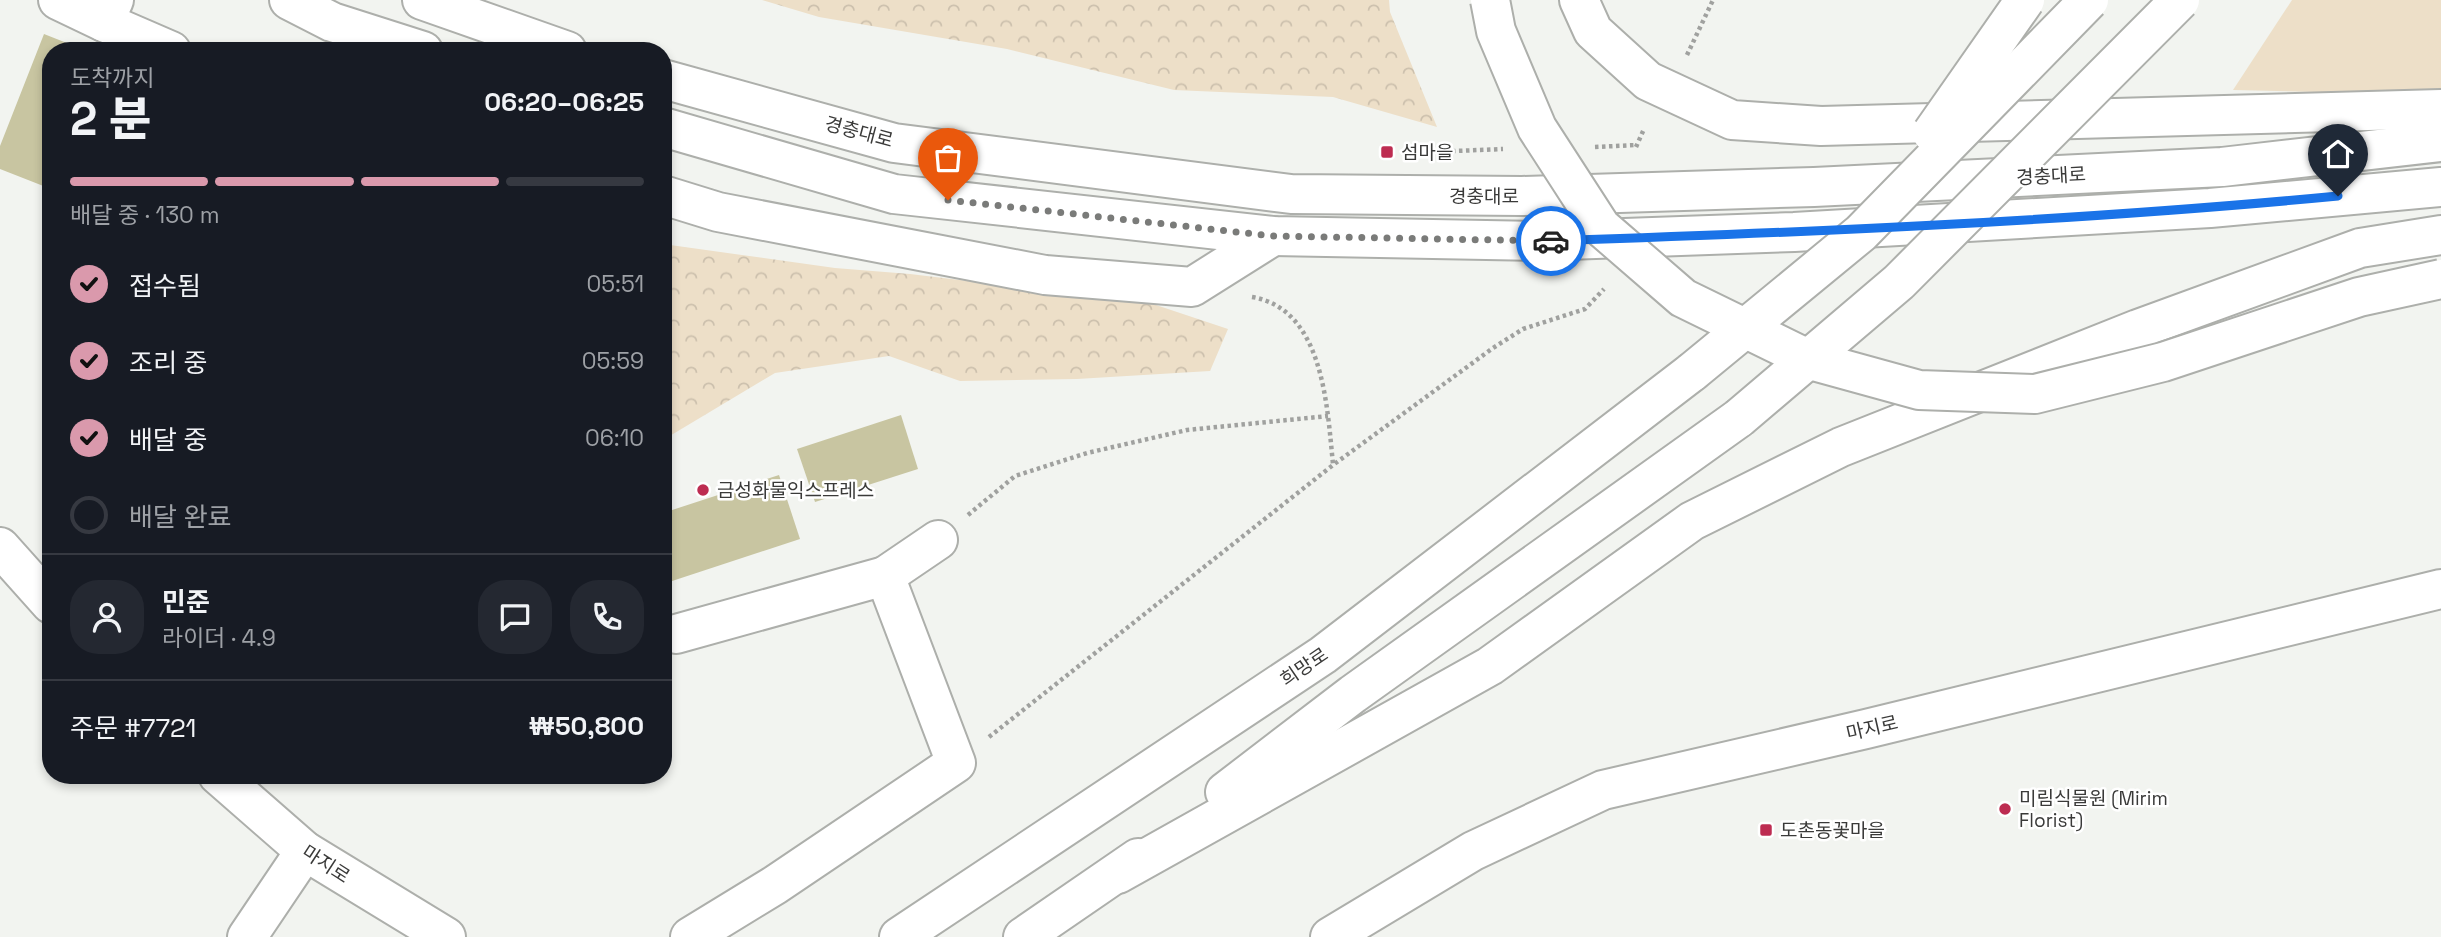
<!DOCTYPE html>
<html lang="ko">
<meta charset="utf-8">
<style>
:root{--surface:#171b24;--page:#242831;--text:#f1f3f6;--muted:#9ea1a6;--line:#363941;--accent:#da99ac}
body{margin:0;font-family:"Space Grotesk","Noto Sans KR",sans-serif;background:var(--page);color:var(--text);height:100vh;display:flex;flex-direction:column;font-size:26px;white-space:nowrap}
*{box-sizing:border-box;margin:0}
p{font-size:23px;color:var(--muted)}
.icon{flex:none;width:38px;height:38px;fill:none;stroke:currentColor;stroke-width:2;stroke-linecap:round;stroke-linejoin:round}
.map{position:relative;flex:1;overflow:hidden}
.details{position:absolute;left:42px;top:42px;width:630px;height:742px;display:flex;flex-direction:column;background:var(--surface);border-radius:28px;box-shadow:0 4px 10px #0003}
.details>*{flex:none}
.pin{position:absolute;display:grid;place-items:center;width:60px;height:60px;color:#fff;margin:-72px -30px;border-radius:50% 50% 50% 0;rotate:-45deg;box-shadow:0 0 7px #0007}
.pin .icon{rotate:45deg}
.courier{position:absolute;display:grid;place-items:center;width:70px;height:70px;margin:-35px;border:5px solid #1a73e8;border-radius:50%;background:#fff;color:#222;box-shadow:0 2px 9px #0007}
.summary em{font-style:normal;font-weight:800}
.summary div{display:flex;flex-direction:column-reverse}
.summary{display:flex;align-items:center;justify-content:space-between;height:119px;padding:0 28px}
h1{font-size:46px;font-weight:800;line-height:52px}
.bar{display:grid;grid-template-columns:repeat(4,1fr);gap:10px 7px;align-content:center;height:84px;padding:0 28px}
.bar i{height:9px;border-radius:5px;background:var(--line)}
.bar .on{background:var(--accent)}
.bar p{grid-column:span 4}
.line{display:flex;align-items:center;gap:18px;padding:0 28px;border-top:2px solid var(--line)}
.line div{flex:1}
.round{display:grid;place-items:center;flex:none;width:74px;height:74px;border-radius:28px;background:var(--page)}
ol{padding:0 28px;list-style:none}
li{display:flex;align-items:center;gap:21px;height:77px}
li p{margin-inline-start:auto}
li .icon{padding:7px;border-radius:50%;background:var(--accent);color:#111;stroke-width:4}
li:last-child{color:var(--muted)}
li i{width:38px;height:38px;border:4px solid var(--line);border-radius:50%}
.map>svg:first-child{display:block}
.grass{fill:#eddfc8}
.forest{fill:url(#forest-crowns)}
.building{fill:#c8c5a1}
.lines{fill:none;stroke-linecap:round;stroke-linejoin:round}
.minor-casing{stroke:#adafab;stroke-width:42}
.major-casing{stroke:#adafab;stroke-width:42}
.path{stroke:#a0a19f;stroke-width:4.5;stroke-dasharray:3.5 3.5;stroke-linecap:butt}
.minor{stroke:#fff;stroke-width:38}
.major{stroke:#fff;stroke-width:38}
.major-bridge-casing{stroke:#adafab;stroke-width:42;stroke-linecap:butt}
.major-bridge{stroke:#fff;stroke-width:38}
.done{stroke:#7a7b79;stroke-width:7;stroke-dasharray:0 12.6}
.route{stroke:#1a73e8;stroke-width:9}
.poi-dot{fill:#bd2c51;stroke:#fff;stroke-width:2.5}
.labels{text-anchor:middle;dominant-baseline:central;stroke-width:5;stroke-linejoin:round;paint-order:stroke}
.street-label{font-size:19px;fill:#3a3a39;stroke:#fff}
.poi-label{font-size:19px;fill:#3a3a39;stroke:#fff;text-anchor:start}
</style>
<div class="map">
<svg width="2441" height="937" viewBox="0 0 2441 937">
<defs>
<pattern id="forest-crowns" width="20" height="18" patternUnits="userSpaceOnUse" patternTransform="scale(1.75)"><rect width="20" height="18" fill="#eddfc8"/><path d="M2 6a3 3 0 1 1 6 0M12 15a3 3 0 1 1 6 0" fill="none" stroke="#ccc0ad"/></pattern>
</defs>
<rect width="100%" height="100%" fill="#f2f4f0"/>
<polygon class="grass" points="2292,0 2441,0 2441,95 2233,90"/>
<g class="forest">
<polygon points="762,0 1389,0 1390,12 1437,127 1333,97 1174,90 1007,49 819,17"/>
<polygon points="663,244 835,268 910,274 1150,303 1228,329 1210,371 1077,379 960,381 889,356 775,373 663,440"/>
</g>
<g class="building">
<polygon points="44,34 87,51 51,51 51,189 0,169 0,146"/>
<polygon points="901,415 918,469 815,502 797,449"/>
<polygon points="779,475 800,539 663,584 663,513"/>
</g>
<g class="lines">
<g class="minor-casing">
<g id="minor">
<polyline points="58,0 104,22 114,0"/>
<polyline points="104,22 171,51"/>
<polyline points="663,195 718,212 1045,275 1192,287 1273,236"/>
<polyline points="676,634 885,576"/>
<polyline points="690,937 775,885 956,763 885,576 938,540"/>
</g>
</g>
<g class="major-casing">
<g id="major">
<polyline points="289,0 332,22 423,51"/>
<polyline points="422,0 567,51"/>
<polyline points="1579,0 1593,31 1648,81 1732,120 1821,126 2441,109"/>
<polyline points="663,79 894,143 1291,194 1522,196 1814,187 2222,167 2441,142"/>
<polyline points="663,127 894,194 1273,236 1539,241 1794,232 2210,208 2441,187"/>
<polyline points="0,547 51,604"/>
<polyline points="218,775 305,851 446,937"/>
<polyline points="1225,792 1353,694 1739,418"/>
<polyline points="1118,874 1490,666 1692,521 1841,447 2138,329 2360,248 2441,235"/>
<polyline points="247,937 305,851"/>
<polyline points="899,937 1323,655 1692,372"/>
<polyline points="1023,937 1138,858"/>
<polyline points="1330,937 1473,851 1603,790 1866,729 2441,589"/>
</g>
</g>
<g class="path">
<polyline points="1687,55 1713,0"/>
<polyline points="1595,147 1636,145"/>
<polyline points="1636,147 1644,129"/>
<polyline points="1431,152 1503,149"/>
<path d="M1252,297c72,12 75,110 81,167"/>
<polyline points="968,515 1015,476 1087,453 1187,430 1328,416"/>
<polyline points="989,737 1333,465 1493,348 1523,329 1585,309 1604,289"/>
</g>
<use href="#minor" class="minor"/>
<use href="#major" class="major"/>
<g class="major-bridge-casing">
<g id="major-bridge">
<polyline points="1490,0 1496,31 1537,128 1601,227 1683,298 1810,360 1919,390 2035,394 2163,362 2359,297 2441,279"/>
<polyline points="1932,133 2025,0"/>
<polyline points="1692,372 1861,233 2089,0"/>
<polyline points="1739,418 1899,282 2180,0"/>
</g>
</g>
<use href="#major-bridge" class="major-bridge"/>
</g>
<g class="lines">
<polyline class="done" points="948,200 1273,236 1551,241"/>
<path class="route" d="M1551,241c263,-9 526,-20 787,-45"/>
</g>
<g class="poi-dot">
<rect x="1380" y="145" width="14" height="14" rx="3.5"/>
<circle cx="703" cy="490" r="7"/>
<circle cx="2005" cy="809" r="7"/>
<rect x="1759" y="823" width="14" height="14" rx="3.5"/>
</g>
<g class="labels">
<g class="street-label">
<text transform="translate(859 132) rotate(15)">경충대로</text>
<text transform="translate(2051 176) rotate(-3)">경충대로</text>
<text x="1484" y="196">경충대로</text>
<text transform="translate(1304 667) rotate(-34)">희망로</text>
<text transform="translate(1872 728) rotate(-13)">마지로</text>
<text transform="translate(326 864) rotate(33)">마지로</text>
</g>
<g class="poi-label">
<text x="1401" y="152">섬마을</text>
<text x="717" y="490">금성화물익스프레스</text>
<text x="2019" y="798">미림식물원 (Mirim<tspan x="2019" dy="22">Florist)</tspan></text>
<text x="1780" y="830">도촌동꽃마을</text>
</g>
</g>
</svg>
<div class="pin" style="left:948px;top:200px;background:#ea580c"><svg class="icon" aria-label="bag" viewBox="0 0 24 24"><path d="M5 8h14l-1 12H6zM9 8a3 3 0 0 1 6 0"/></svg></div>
<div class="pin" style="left:2338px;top:196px;background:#1f2937"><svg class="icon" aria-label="home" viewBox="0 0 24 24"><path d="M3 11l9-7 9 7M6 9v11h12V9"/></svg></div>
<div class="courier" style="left:1551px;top:241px"><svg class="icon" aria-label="car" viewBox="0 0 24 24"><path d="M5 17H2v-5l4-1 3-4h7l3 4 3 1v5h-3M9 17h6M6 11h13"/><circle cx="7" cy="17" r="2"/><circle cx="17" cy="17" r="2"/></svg></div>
<section class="details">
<div class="summary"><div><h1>2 분</h1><p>도착까지</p></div><em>06:20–06:25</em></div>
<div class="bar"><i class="on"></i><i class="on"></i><i class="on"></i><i></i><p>배달 중 · 130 m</p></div>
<ol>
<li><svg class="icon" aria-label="check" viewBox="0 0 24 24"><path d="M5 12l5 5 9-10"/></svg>접수됨<p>05:51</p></li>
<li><svg class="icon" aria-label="check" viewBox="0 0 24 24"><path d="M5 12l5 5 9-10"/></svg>조리 중<p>05:59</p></li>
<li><svg class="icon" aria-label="check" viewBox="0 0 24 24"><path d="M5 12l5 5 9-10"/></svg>배달 중<p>06:10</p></li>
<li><i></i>배달 완료</li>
</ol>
<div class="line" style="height:126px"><a class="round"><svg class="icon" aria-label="person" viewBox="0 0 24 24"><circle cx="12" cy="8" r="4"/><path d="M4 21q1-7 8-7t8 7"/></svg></a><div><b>민준</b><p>라이더 · 4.9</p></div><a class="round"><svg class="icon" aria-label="chat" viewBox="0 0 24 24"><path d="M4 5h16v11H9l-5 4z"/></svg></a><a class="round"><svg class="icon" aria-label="phone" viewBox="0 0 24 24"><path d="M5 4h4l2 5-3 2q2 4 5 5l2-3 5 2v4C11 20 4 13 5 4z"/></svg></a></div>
<div class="line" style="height:91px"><div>주문 #7721</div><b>₩50,800</b></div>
</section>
</div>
